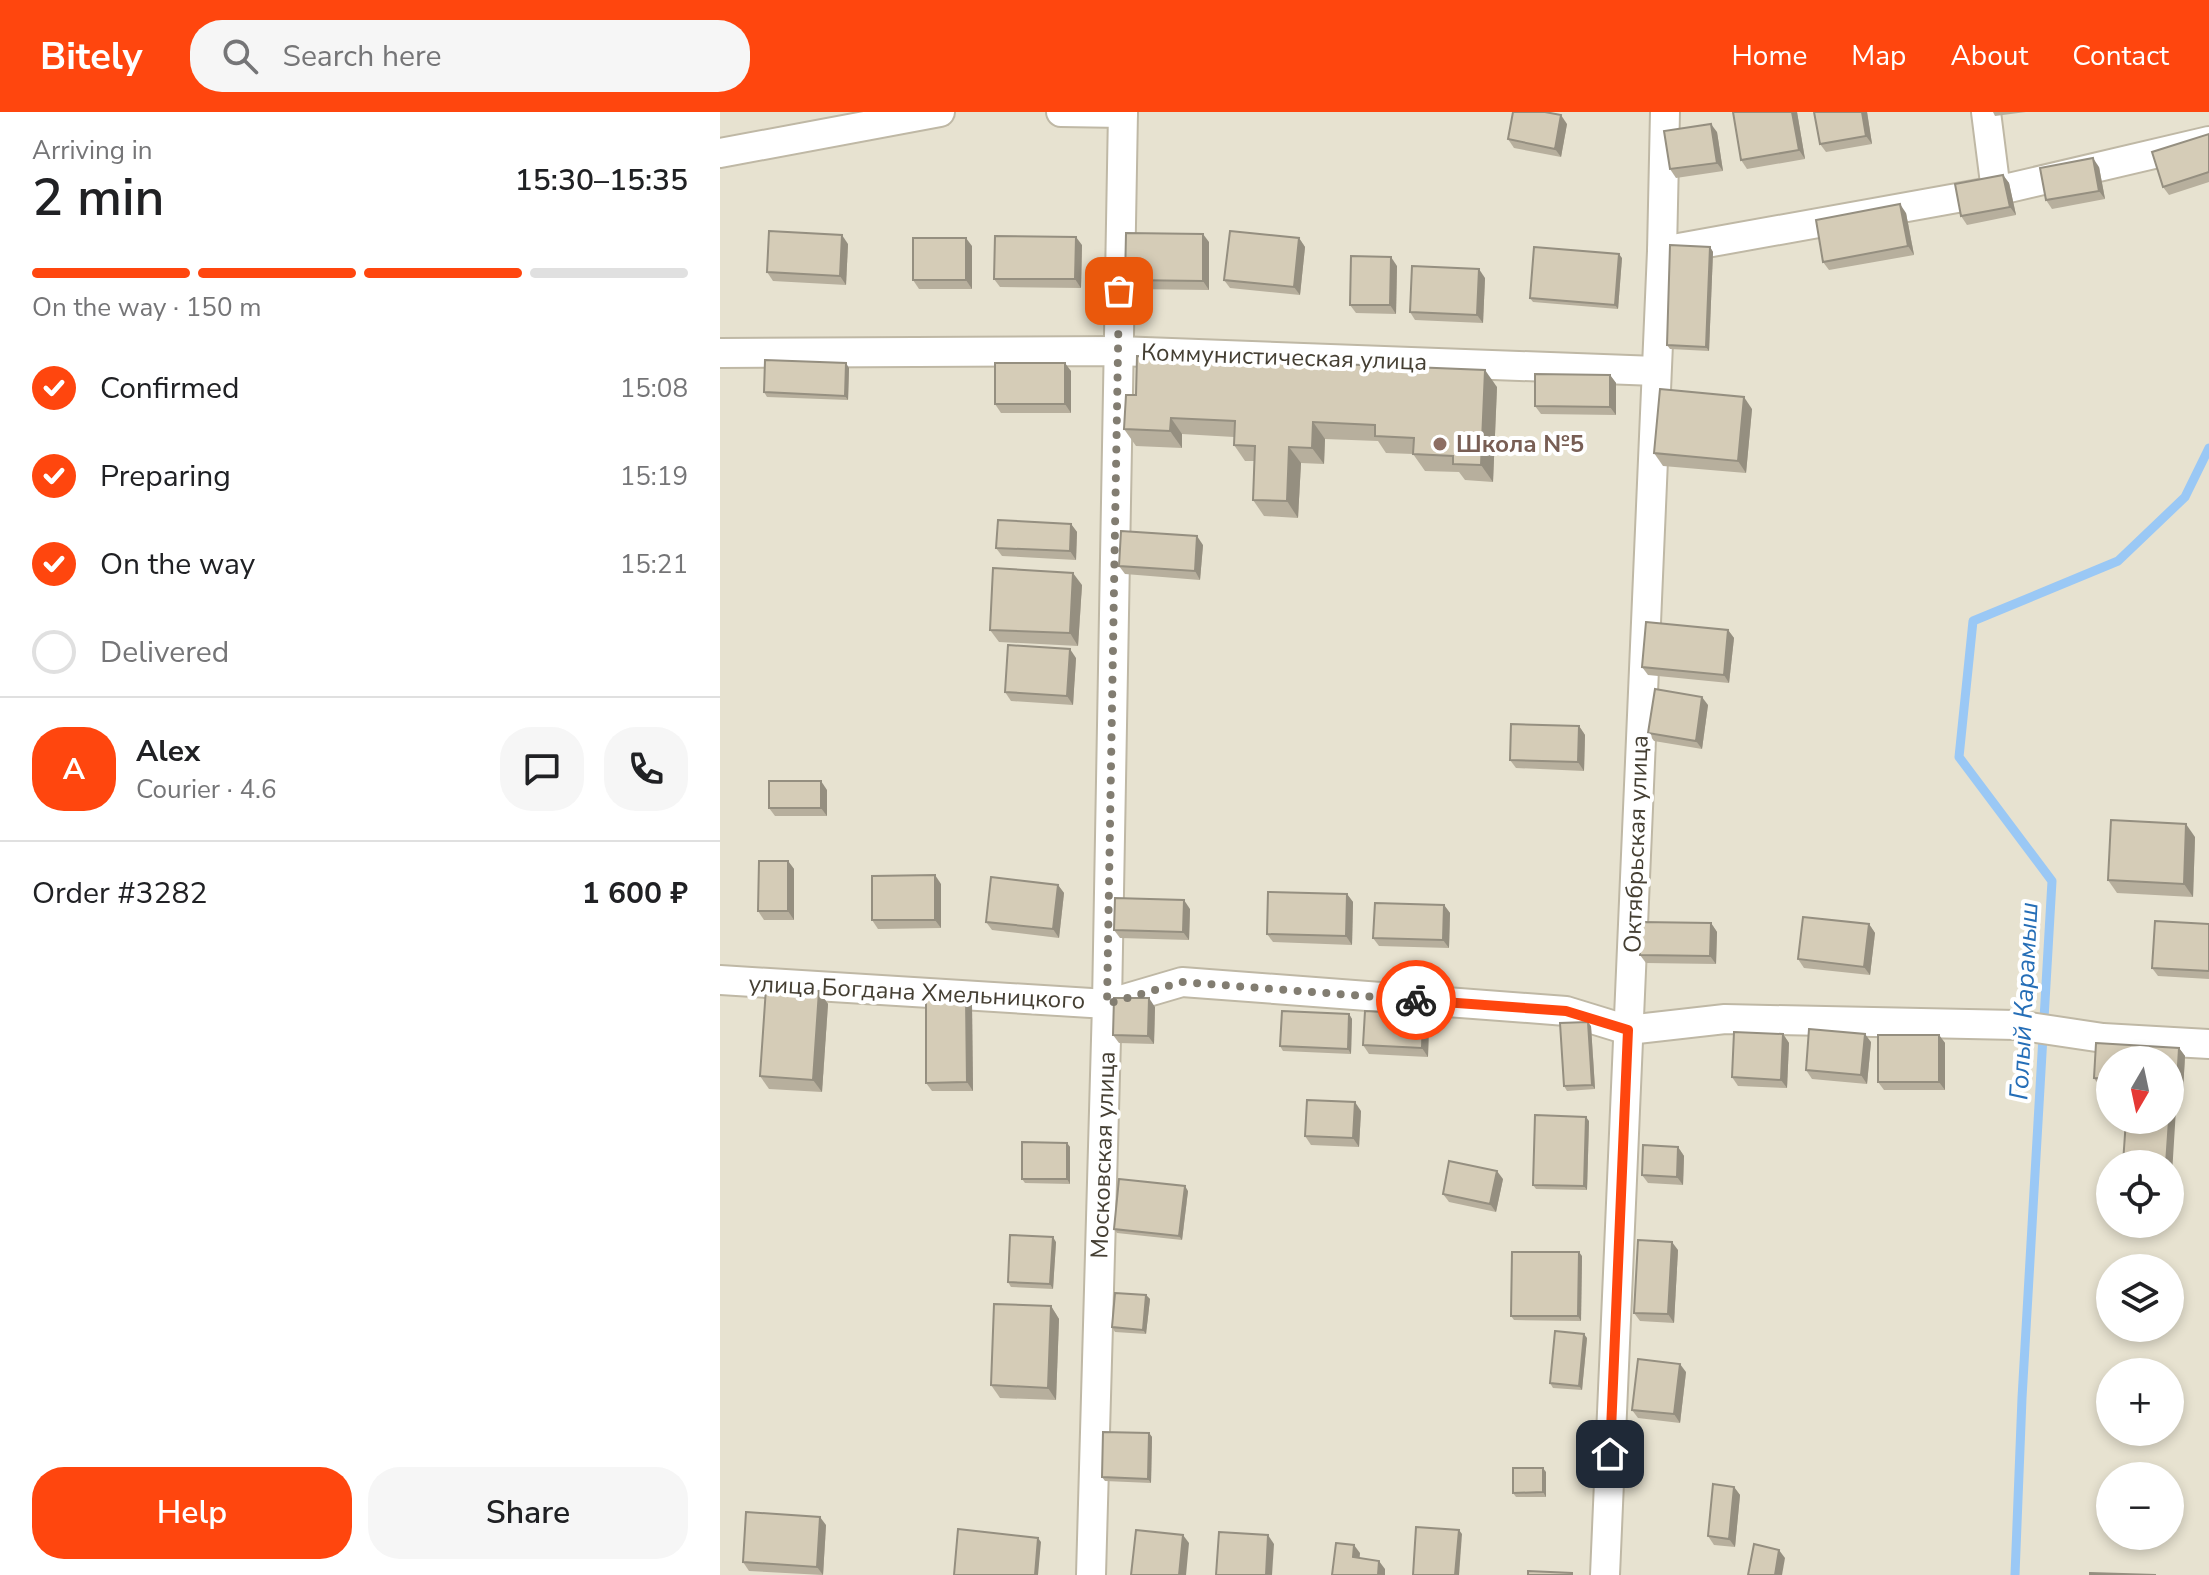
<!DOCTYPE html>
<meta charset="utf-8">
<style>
:root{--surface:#fff;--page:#f6f6f6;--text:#202124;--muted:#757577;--line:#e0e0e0;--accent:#ff460e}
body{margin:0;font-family:"Nunito Sans",sans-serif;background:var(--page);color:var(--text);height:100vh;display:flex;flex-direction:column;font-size:30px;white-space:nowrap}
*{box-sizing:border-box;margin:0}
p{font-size:26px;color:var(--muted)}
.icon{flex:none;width:44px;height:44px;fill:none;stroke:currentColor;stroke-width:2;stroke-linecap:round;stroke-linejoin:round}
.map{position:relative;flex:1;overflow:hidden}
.side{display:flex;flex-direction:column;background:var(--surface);width:720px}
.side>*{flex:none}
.needle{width:52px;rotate:189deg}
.buttons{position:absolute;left:1376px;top:934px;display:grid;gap:16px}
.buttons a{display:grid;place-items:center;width:88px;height:88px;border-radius:50%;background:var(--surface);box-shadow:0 4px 12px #0003;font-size:40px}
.pin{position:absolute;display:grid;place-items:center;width:68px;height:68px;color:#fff;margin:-34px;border-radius:16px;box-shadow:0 4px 12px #0006}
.courier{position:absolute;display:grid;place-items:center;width:80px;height:80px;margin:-40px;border:6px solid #ff460e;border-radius:50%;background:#fff;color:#222;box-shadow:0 2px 10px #0007}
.summary em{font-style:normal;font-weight:600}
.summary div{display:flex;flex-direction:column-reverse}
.summary{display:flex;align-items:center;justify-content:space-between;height:136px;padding:0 32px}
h1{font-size:52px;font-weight:600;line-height:60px}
.bar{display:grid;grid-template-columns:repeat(4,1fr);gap:12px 8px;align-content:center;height:96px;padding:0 32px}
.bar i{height:10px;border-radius:6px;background:var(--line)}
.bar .on{background:var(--accent)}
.bar p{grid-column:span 4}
.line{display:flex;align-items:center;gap:20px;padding:0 32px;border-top:2px solid var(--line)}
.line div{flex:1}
.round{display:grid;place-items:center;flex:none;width:84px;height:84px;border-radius:32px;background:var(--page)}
ol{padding:0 32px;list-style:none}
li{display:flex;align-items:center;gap:24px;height:88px}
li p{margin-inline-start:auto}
li .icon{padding:8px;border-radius:50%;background:var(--accent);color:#fff;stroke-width:4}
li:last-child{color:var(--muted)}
li i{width:44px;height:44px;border:4px solid var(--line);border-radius:50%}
.cta{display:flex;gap:16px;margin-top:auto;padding:16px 32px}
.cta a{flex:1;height:92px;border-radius:32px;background:var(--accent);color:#fff;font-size:32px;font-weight:600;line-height:92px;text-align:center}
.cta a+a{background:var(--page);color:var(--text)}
header{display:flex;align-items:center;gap:48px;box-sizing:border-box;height:112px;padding:0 40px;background:var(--accent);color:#fff}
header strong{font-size:38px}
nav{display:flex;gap:44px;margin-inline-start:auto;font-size:28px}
.search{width:560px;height:72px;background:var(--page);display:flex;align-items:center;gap:20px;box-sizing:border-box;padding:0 28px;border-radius:32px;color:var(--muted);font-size:30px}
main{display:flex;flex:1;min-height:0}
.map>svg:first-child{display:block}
.residential{fill:#e7e2d0;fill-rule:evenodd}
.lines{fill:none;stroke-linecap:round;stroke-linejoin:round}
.stream{stroke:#9ac8f5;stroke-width:9}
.minor-casing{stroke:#bfb8a5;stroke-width:32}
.minor{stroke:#fff;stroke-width:28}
.wall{fill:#b7af9d}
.shaded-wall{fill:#958f80}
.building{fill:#d5ccb7;stroke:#958f80;stroke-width:2}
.done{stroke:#827d71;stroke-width:8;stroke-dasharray:0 14.4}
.route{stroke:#ff460e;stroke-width:10}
.education-dot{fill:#8d6e63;stroke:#fff;stroke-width:3}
.labels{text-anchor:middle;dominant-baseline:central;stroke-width:8;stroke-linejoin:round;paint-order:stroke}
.street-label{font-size:24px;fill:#453f33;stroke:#fff}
.education-label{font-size:24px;font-weight:bold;fill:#785e54;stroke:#fff;text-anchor:start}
.water-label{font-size:26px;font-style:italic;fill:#256eb7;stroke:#fff}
</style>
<header>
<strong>Bitely</strong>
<div class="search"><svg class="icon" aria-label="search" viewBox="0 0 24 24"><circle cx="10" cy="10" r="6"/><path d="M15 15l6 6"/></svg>Search here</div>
<nav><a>Home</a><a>Map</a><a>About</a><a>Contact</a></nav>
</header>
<main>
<section class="side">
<div class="summary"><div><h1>2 min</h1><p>Arriving in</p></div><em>15:30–15:35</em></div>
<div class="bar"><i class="on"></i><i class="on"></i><i class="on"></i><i></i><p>On the way · 150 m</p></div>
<ol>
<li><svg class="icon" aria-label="check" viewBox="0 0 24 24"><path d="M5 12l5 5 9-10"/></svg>Confirmed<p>15:08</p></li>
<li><svg class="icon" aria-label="check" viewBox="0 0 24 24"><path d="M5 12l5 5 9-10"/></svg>Preparing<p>15:19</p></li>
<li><svg class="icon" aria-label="check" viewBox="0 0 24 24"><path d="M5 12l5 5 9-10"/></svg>On the way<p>15:21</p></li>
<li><i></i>Delivered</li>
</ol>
<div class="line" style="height:144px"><b class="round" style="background:var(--accent);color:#fff">A</b><div><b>Alex</b><p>Courier · 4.6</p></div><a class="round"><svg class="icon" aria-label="chat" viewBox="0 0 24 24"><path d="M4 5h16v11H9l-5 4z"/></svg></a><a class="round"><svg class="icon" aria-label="phone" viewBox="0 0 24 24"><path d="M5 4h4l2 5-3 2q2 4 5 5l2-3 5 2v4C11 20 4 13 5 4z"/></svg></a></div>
<div class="line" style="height:104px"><div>Order #3282</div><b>1 600 ₽</b></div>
<div class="cta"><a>Help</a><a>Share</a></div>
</section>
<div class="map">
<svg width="1489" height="1463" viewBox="0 0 1489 1463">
<rect width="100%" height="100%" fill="#f3efe3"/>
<path class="residential" d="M0,0h1489v1463h-1489zM1390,948h60v60h-60zM1390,1052h60v60h-60zM1390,1156h60v60h-60zM1390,1260h60v60h-60zM1390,1364h60v60h-60z"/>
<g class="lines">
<polyline class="stream" points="1295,1463 1302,1286 1332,769 1239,645 1253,509 1398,449 1465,385 1489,336"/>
<g class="minor-casing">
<g id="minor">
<polyline points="341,0 403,1"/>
<polyline points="1266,0 1276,79"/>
<polyline points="0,41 220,0"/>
<polyline points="942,139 1276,79 1489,29"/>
<polyline points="0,241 398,239 936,259"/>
<polyline points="0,868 387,892 462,870 846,899 908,918 1005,907 1296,913 1383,926 1489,932"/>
<polyline points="371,1463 387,892 403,0"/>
<polyline points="885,1463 942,139 945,0"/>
</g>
</g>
<use href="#minor" class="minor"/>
</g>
<g class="wall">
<polygon points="1077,0 1085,47 1027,57 1021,48"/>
<polygon points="1147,0 1152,32 1106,40 1100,32"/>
<polygon points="1273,0 1306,0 1275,4"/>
<polygon points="847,12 841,45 794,36 788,27"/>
<polygon points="997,20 1003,59 956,66 950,57"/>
<polygon points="1489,22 1489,70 1449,83 1443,75"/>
<polygon points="1379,55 1385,87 1332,97 1326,88"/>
<polygon points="1283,63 1289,71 1296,103 1247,113 1241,104"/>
<polygon points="1186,101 1194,143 1109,158 1103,150"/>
<polygon points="579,126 585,135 580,183 510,176 504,168"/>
<polygon points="489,130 489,178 411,177 405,168"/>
<polygon points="128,132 126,173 53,169 47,160"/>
<polygon points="362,133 361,176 280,175 274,167"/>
<polygon points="252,134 252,177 199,177 193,168"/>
<polygon points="990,135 993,140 989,239 950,237 947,233"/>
<polygon points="902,146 898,197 813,190 810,186"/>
<polygon points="677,154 676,202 636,201 630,193"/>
<polygon points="765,166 763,211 695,208 690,200"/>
<polygon points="129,256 128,288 47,285 44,280"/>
<polygon points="351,259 351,301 281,301 275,292"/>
<polygon points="890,263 896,271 896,303 821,302 815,294"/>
<polygon points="777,275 773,370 745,368 739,360 705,359 693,342 666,341 658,329 605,327 604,352 581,351 578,406 544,404 533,388 534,349 525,349 514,333 514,325 462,322 462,336 416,334 404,317 406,283"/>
<polygon points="1032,297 1026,361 943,354 934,341"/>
<polygon points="351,412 357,420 356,448 282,444 276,436"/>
<polygon points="483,433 480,468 405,462 399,454"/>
<polygon points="362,473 358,534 279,530 270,518"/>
<polygon points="1008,518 1014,526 1009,571 928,563 922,555"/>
<polygon points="356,546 353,593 291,589 285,580"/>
<polygon points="988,593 982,637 934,629 928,621"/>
<polygon points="859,614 865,623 864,659 796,656 790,648"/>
<polygon points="107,678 107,704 55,704 49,696"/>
<polygon points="1475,725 1473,785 1397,781 1388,768"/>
<polygon points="68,749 74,757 74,808 44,808 38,799"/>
<polygon points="221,772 221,816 158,817 152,808"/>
<polygon points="338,773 344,781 339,826 272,818 266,810"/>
<polygon points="627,782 633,790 632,833 553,830 547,822"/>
<polygon points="724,793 730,801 729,836 659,834 653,826"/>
<polygon points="470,797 469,828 400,826 394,818"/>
<polygon points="991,811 997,820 996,852 926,851 920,843"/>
<polygon points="1149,812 1155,821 1150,863 1084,856 1078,847"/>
<polygon points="1489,812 1489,867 1438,864 1432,856"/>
<polygon points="99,879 108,892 102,980 49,977 40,964"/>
<polygon points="252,893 253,979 212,979 206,971"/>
<polygon points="435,895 434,932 399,931 393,923"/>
<polygon points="629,902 632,907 631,942 563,939 560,934"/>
<polygon points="703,902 709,911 708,945 649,942 643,933"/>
<polygon points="871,914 875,977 847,979 844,974"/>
<polygon points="1063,922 1069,931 1067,976 1018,974 1012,965"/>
<polygon points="1219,923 1225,931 1225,978 1164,978 1158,970"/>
<polygon points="1151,930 1147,972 1092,967 1086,958"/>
<polygon points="1376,931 1459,936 1465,944 1463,979 1450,979 1450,948 1390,948 1390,975 1380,975 1374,966"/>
<polygon points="641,999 639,1035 591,1033 585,1024"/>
<polygon points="869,1009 867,1078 816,1077 813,1073"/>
<polygon points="347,1031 350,1035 350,1072 305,1071 302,1067"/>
<polygon points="958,1035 964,1044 963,1073 928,1071 922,1063"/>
<polygon points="783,1067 776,1100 729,1090 723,1082"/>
<polygon points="468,1079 462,1128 397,1121 394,1117"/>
<polygon points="336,1130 333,1177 291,1175 288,1170"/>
<polygon points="958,1138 954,1211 920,1209 914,1201"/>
<polygon points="862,1144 861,1209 794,1208 791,1204"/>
<polygon points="426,1183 430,1187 426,1222 395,1220 392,1215"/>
<polygon points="331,1194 339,1207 336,1288 280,1286 271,1273"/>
<polygon points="867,1226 862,1278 833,1276 830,1271"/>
<polygon points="966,1260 960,1311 918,1306 912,1298"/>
<polygon points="429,1321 432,1325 431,1371 385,1369 382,1365"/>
<polygon points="826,1360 826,1385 796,1385 793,1381"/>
<polygon points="1014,1375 1020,1383 1015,1435 994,1433 988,1424"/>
<polygon points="106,1413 103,1463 29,1459 23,1450"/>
</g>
<g class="shaded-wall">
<polygon points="1072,0 1077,0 1085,47 1079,38"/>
<polygon points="1142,0 1147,0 1152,32 1146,24"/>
<polygon points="841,3 847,12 841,45 835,37"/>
<polygon points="991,12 997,20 1003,59 997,51"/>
<polygon points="1373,46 1379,55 1385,87 1379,79"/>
<polygon points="1283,63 1289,71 1296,103 1290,95"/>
<polygon points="1180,92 1186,101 1194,143 1188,134"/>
<polygon points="483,122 489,130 489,178 483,169"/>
<polygon points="122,123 128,132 126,173 120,164"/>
<polygon points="356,125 362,133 361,176 355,167"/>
<polygon points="246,126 252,134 252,177 246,168"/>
<polygon points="579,126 585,135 580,183 574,175"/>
<polygon points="990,135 993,140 989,239 986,235"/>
<polygon points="899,142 902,146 898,197 895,193"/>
<polygon points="671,145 677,154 676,202 670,193"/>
<polygon points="759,157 765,166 763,211 757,203"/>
<polygon points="126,251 129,256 128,288 125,284"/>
<polygon points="345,251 351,259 351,301 345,292"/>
<polygon points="765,258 777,275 773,370 761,353"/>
<polygon points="890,263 896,271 896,303 890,295"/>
<polygon points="1024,285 1032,297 1026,361 1018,349"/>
<polygon points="451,306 462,322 462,336 450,319"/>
<polygon points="593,310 605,327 604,352 592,336"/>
<polygon points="569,335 581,351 578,406 567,389"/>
<polygon points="351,412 357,420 356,448 350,439"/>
<polygon points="477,424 483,433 480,468 475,459"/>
<polygon points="353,461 362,473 358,534 350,521"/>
<polygon points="1008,518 1014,526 1009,571 1004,563"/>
<polygon points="350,537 356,546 353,593 347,584"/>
<polygon points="982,585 988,593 982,637 976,629"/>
<polygon points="859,614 865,623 864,659 858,650"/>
<polygon points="101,669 107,678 107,704 101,696"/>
<polygon points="1466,712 1475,725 1473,785 1464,772"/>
<polygon points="68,749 74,757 74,808 68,799"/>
<polygon points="215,763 221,772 221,816 215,808"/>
<polygon points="338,773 344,781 339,826 333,817"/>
<polygon points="627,782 633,790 632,833 626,824"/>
<polygon points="464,788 470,797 469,828 463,820"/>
<polygon points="724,793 730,801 729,836 723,828"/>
<polygon points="991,811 997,820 996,852 990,844"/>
<polygon points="1149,812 1155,821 1150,863 1144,855"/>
<polygon points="99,879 108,892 102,980 93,968"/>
<polygon points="246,885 252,893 253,979 247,970"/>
<polygon points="429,886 435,895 434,932 428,924"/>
<polygon points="629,902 632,907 631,942 628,937"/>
<polygon points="703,902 709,911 708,945 702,936"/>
<polygon points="868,910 871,914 875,977 872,973"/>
<polygon points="1063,922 1069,931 1067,976 1061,968"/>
<polygon points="1145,922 1151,930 1147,972 1141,963"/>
<polygon points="1219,923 1225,931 1225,978 1219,970"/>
<polygon points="1459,936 1465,944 1463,979 1457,971"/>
<polygon points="1450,989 1456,997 1452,1062 1450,1058 1450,1052 1446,1052 1449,1008 1450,1008"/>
<polygon points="635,990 641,999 639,1035 633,1026"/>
<polygon points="866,1005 869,1009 867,1078 864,1074"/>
<polygon points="347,1031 350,1035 350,1072 347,1067"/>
<polygon points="958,1035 964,1044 963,1073 957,1065"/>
<polygon points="777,1059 783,1067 776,1100 770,1092"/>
<polygon points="465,1074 468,1079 462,1128 459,1124"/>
<polygon points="333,1125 336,1130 333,1177 330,1172"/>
<polygon points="952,1130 958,1138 954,1211 948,1202"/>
<polygon points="859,1140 862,1144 861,1209 858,1204"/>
<polygon points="426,1183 430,1187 426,1222 423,1218"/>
<polygon points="331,1194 339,1207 336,1288 328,1276"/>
<polygon points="864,1222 867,1226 862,1278 859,1274"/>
<polygon points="960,1252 966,1260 960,1311 954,1302"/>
<polygon points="429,1321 432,1325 431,1371 428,1367"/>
<polygon points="823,1356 826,1360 826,1385 823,1380"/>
<polygon points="1014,1375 1020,1383 1015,1435 1009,1427"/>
<polygon points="100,1405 106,1413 103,1463 97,1455"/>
<polygon points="739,1418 742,1422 739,1463 735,1463"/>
<polygon points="463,1423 469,1431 466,1463 459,1463"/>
<polygon points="548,1423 554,1432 552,1463 546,1463"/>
<polygon points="318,1426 321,1430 318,1463 315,1463"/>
<polygon points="634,1433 640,1441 639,1454 633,1445"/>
<polygon points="1059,1438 1065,1446 1062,1463 1055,1463"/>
<polygon points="659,1449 665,1457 665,1463 658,1463"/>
</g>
<g class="building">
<polygon points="793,0 825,0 841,3 835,37 788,27"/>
<polygon points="1013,0 1072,0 1079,38 1021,48"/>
<polygon points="1094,0 1142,0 1146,24 1100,32"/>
<polygon points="991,12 997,51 950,57 944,19"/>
<polygon points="1489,22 1489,60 1443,75 1432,40"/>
<polygon points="1373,46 1379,79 1326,88 1320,56"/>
<polygon points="1283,63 1290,95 1241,104 1235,72"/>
<polygon points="1180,92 1188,134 1103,150 1096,108"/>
<polygon points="49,119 122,123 120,164 47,160"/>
<polygon points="510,119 579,126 574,175 504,168"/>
<polygon points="406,121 483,122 483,169 405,168"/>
<polygon points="275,124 356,125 355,167 274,167"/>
<rect x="193" y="126" width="53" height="42"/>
<polygon points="950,133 990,135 986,235 947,233"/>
<polygon points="814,135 899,142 895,193 810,186"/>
<polygon points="631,144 671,145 670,193 630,193"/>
<polygon points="692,154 759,157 757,203 690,200"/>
<polygon points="417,244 765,258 761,353 733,352 733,344 693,342 694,326 655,324 655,313 593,310 592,336 569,335 567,389 533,388 535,334 514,333 515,309 451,306 450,319 404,317 406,283 416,283"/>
<polygon points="45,248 126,251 125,284 44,280"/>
<rect x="275" y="251" width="70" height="41"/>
<polygon points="815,262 890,263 890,295 815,294"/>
<polygon points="940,277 1024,285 1018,349 934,341"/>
<polygon points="278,408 351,412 350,439 276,436"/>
<polygon points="401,419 477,424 475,459 399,454"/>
<polygon points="273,456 353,461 350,521 270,518"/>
<polygon points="926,510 1008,518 1004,563 922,555"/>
<polygon points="288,533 350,537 347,584 285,580"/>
<polygon points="935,577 982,585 976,629 928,621"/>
<polygon points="791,612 859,614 858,650 790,648"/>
<rect x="49" y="669" width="52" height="27"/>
<polygon points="1391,708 1466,712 1464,772 1388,768"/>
<polygon points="39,749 68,749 68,799 38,799"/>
<polygon points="215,763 215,808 152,808 152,764"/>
<polygon points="271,765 338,773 333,817 266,810"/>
<polygon points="548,780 627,782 626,824 547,822"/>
<polygon points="395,786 464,788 463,820 394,818"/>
<polygon points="655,791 724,793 723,828 653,826"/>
<polygon points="1083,805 1149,812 1144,855 1078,847"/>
<polygon points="1435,809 1489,812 1489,859 1432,856"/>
<polygon points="921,810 991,811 990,844 920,843"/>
<polygon points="46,876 99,879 93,968 40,964"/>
<polygon points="206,885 246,885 247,970 206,971"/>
<polygon points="394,886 429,886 428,924 393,923"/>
<polygon points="562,899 629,902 628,937 560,934"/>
<polygon points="645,899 703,902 702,936 643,933"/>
<polygon points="868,910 872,973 844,974 840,911"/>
<polygon points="1089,917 1145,922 1141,963 1086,958"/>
<polygon points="1014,920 1063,922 1061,968 1012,965"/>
<rect x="1158" y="923" width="61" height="47"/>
<polygon points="1376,931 1459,936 1457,971 1450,970 1450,948 1390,948 1390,967 1374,966"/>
<polygon points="587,988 635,990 633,1026 585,1024"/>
<polygon points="815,1003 866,1005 864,1074 813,1073"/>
<polygon points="1406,1008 1449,1008 1446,1052 1403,1051"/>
<polygon points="302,1030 347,1031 347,1067 302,1067"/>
<polygon points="923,1033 958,1035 957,1065 922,1063"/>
<polygon points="729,1049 777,1059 770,1092 723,1082"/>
<polygon points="399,1067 465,1074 459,1124 394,1117"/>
<polygon points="290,1123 333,1125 330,1172 288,1170"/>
<polygon points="918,1128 952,1130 948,1202 914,1201"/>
<polygon points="792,1140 859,1140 858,1204 791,1204"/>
<polygon points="395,1181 426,1183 423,1218 392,1215"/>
<polygon points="274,1192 331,1194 328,1276 271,1273"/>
<polygon points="835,1219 864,1222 859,1274 830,1271"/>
<polygon points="918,1247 960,1252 954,1302 912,1298"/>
<polygon points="383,1320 429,1321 428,1367 382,1365"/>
<polygon points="793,1356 823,1356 823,1380 793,1381"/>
<polygon points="993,1372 1014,1375 1009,1427 988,1424"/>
<polygon points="26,1400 100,1405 97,1455 23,1450"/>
<polygon points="696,1415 739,1418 735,1463 693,1463"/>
<polygon points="238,1417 318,1426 315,1463 234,1463"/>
<polygon points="416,1418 463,1423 459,1463 411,1463"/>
<polygon points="499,1420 548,1423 546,1463 496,1463"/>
<polygon points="616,1431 634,1433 633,1445 659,1449 658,1463 612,1463"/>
<polygon points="1034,1432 1059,1438 1055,1463 1028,1463"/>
<polygon points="808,1459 852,1461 852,1463 808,1463"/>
<polygon points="1370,1461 1436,1463 1370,1463"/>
</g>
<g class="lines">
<polyline class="done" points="399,179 387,892 462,870 696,888"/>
<polyline class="route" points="696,888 846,899 908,918 890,1342"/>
</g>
<circle class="education-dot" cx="720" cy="332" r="8"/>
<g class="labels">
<g class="street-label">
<text transform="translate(564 245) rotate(2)">Коммунистическая улица</text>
<text transform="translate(916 732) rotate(-88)">Октябрьская улица</text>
<text transform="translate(197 880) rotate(3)">улица Богдана Хмельницкого</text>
<text transform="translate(383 1043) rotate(-88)">Московская улица</text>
</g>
<g class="education-label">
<text x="736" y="332">Школа №5</text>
</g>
<g class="water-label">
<text transform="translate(1304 889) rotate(-87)">Голый Карамыш</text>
</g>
</g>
</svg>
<div class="buttons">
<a><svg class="needle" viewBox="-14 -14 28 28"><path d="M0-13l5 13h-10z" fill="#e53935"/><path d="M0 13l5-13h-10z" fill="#757577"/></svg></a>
<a><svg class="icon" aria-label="locate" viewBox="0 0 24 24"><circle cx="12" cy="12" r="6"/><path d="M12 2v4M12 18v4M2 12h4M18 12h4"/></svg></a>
<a><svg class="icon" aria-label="layers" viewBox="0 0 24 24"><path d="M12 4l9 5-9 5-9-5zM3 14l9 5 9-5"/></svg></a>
<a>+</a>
<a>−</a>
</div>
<div class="pin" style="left:399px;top:179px;background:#ea580c"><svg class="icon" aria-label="bag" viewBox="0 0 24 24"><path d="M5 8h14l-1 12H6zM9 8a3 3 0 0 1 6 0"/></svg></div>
<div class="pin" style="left:890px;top:1342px;background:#1f2937"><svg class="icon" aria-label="home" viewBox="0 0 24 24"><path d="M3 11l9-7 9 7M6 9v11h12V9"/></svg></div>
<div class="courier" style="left:696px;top:888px"><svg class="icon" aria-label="bike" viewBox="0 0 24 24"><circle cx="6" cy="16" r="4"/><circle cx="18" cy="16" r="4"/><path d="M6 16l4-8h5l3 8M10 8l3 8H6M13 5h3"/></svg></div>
</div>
</main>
